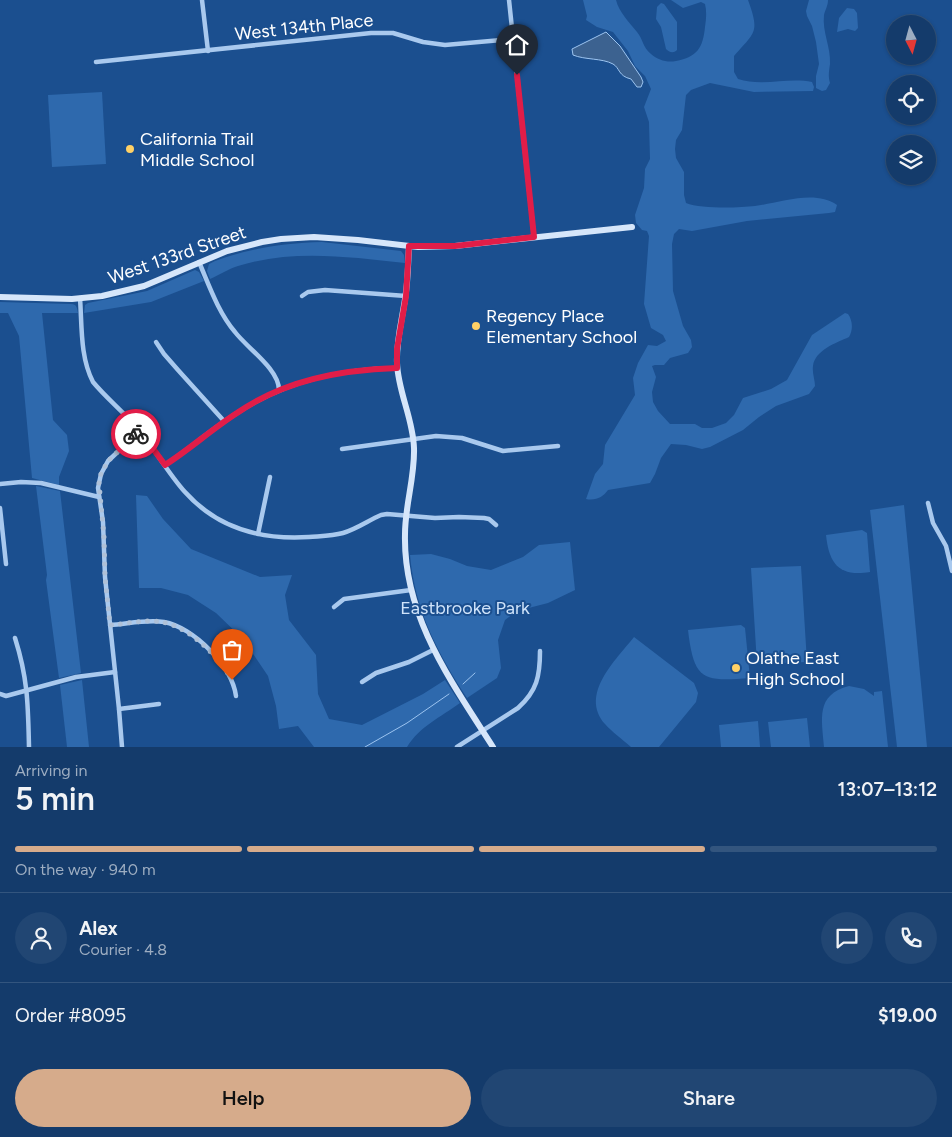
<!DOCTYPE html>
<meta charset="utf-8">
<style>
:root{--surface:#143b6b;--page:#214673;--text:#f1f3f6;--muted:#9dadc1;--line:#33557e;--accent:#d6ab8b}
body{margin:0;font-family:Figtree,sans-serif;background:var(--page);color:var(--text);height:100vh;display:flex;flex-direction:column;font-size:19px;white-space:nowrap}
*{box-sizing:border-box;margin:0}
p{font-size:16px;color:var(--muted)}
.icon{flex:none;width:28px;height:28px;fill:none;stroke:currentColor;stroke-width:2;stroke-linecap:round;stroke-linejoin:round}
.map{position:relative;height:747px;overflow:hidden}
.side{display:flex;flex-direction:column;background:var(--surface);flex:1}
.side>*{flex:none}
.needle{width:32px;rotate:174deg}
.controls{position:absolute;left:886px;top:15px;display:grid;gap:10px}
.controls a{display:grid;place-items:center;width:50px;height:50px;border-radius:50%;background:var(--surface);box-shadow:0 1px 4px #0004,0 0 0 1px var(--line);font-size:25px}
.pin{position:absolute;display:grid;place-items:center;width:42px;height:42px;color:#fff;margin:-51px -21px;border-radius:50% 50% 50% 0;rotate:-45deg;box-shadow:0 0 5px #0007}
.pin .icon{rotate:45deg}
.courier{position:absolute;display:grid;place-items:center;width:50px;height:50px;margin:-25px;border:4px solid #e11d48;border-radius:50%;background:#fff;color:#222;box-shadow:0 1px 6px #0007}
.overview em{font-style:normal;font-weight:600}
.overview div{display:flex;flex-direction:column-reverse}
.overview{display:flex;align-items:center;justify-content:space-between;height:85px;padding:0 15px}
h1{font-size:32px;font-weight:600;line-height:38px}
.bar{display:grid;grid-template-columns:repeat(4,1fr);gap:8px 5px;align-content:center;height:60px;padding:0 15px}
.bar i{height:6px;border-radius:4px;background:var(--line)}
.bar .active{background:var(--accent)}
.bar p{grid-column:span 4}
.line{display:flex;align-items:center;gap:12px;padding:0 15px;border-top:1px solid var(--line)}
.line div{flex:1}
.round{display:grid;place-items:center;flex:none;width:52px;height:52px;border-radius:26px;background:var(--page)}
.cta{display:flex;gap:10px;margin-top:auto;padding:10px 15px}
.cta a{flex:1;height:58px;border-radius:30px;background:var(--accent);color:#111;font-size:20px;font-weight:600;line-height:58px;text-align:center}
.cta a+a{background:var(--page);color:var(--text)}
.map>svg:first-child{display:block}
.green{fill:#2e69ad}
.water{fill:#3c6290;stroke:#9cc4f0}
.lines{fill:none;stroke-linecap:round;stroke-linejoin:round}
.stream{stroke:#9cc4f0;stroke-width:1}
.street{stroke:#a9c9ee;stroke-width:4.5}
.secondary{stroke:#d6e6fa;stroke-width:6}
.done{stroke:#afc1d8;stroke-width:5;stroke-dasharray:0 9}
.route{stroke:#e11d48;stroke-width:6}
.poi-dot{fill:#ffd166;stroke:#1b4f8f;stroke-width:2}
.labels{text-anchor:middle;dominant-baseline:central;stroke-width:4;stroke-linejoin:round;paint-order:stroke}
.street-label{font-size:18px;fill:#fff;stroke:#1b4f8f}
.poi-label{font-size:18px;fill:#fff;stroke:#1b4f8f;text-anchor:start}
.park-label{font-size:18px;fill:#cfe3fa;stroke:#1b4f8f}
</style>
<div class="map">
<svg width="952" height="747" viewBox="0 0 952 747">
<rect width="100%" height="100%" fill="#1b4f8f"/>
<g class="green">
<path d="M583,0h33c3,12 13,22 21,32 6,7 6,16 14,22 7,6 16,9 25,7 21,-4 27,-13 29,-34 1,-7 2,-15 0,-23l-4,-2 -18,6 -12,-8h77c12,33 7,32 -14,56v16l4,7c24,8 50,-2 74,3l2,5 -1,4 -59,1 -44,-9 -19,7 -5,5 -4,35 -6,10 -1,9 1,9 8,14v23l2,8c15,6 52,5 69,3 24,-3 60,-17 82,-1l-2,7 -6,1 -82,8 -55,10 -13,-2 -5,5 -2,10 1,47 10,35 8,14 1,7 -4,6 -18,5 -6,7h-9l-3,1 4,11 -4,15 1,10 5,9 12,13h25l7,4h10l14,-5 8,-8 9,-17 28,-9 16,-9 25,-45 33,-22 3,1c5,7 5,16 1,23 -13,6 -34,13 -36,29 -1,7 2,14 2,20l-6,8 -33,12 -17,11 -16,13 -33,17 -8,2 -16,-4 -15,-1 -10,14 -6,16 -5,9 -42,7c-5,7 -12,11 -22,9l9,-25 8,-10 2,-19 30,-50 -2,-17 5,-15 10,-18 9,1 9,-5 -3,-6 -12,-7 -7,-24 5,-68 -2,-5 -5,-1 -6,-7 -1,-8 9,-27 1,-19 5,-10 -1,-37 -5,-15 7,-18 -6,-13 -10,-10 -7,-15 -15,-19 -16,-5 -11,-7 1,-4z"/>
<path d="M809,0h19c0,6 -3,10 -4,15 -2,17 7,32 6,49 -1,7 -2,12 0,19l-4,7 -4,1 -6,-3v-12l3,-12 -3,-22 -4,-16 -5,-10 -1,-5z"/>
<path d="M661,3l3,1 13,18v28c-4,4 -8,2 -11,-1l-5,-22 -5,-8 1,-12z"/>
<polygon points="847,8 854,9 857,13 858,28 855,31 848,29 837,32 839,18"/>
<polygon points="102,92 106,164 52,167 48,95"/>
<path d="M322,242l79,9 3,4 1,8c-57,-6 -112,-14 -167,3 -10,3 -19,9 -28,13l-3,-8 2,-7 6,-3c35,-13 70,-18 107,-19z"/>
<polygon points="195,270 199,272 204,281 151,302 84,313 85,305 88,303 147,291"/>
<path d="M0,302l71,2c6,0 6,4 7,9h-36l11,107 14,15 2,16 -10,26v8l-27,-7 -13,-142 -11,-23h-8z"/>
<polygon points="36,486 60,491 81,673 59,678 46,580 47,575"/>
<path d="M136,495l11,1 16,23 28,30 69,28 32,-2 -7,20 4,25 27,35 2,39 11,25 33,6 61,-31 22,-14 15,23c-19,14 -40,23 -53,44h-93l-16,-21 -19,3 -3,-23 -8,-30 -25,-37 -27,-26 -28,-18 -27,-7h-22z"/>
<polygon points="904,505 927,747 897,747 870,510"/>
<path d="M862,530l5,3 3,39c-31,5 -41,-8 -44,-37z"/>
<path d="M570,542l5,48 -27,13 -31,8 -12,9 -7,20 3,28 -4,10 -30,20c-30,-46 -52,-88 -57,-143l21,-1 19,5 17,7 24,4 32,-13 16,-12z"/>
<polygon points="801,566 807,662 757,664 751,568"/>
<path d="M741,625l4,3 5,50c-48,4 -56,2 -62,-48z"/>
<path d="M634,637l60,46 4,10 -2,9 -37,45h-28c-9,-8 -19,-15 -26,-23 -26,-30 11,-64 29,-87z"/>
<polygon points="82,680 89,747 67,747 60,685"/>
<path d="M849,686l15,3 10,7v-4l8,-1 6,56h-64c-2,-28 -9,-52 25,-61z"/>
<polygon points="807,718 810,747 771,747 768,722"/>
<polygon points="758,721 760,747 721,747 719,725"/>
</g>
<path class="water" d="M606,32l14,14 21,31 2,5 -2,5h-4l-6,-8c-13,-3 -11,-11 -18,-15 -11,-6 -28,-4 -40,-9l-1,-6z"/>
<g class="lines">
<g class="stream">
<polyline points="463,684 475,673"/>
<polyline points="365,747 407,723 449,694"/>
</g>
<g class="street">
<polyline points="202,0 208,51"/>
<polyline points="509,0 534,237"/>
<polyline points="96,62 371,33 393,33 423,42 445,45 513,39"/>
<path d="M199,262c10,23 19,50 36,70 12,16 44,37 44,58"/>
<polyline points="302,296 308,292 325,290 406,296"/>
<path d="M80,298c2,28 0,59 13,84 14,17 32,31 47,49 16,20 28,42 45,61 33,37 78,48 124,45 12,-1 23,-1 34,-4 14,-4 26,-13 38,-18l6,-1 48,4 24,-1 25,1 5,1 7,6"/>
<polyline points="156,342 164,354 178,370 224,421"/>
<polyline points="342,449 436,436 462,438 503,451 558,446"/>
<path d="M165,465c25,-17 47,-36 72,-52 48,-32 104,-44 160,-45"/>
<polyline points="0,484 21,482 41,483 99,497"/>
<polyline points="928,503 933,523 946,546 952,571"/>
<polyline points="0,508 6,564"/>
<polyline points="258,534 270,477"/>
<polyline points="334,607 344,599 411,590"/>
<path d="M110,625c17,-1 37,-6 54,-3 29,5 68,44 72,74"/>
<path d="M15,638c13,41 13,67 14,109"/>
<polyline points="362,682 376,673 409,662 433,650"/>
<polyline points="0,694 6,696 76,677 115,672"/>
<polyline points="119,709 159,704"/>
<polyline points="122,747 119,709 105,577 103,522 98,488 101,474 108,461 140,431"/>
<path d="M457,747l61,-39c19,-17 22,-32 22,-57"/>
</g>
<g class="secondary">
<path d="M409,246c-1,18 -1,36 -4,53 -3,21 -9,43 -8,64 1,29 16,55 17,85 1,29 -9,57 -9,86 -2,82 46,147 88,213"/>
<polyline points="0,297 72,299 102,296 144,286 227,251 262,242 281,239 314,237 358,240 418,247 455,246 632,227"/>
</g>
</g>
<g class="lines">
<path class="done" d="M136,434l-28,27 -7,13 -2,9 5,54 1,40 5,48c16,-1 35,-6 51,-3 28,4 57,34 71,58"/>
<path class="route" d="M136,434l4,-3 25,34c25,-16 47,-36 72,-52 48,-33 103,-43 160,-45v-19l9,-53 3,-50h46l79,-9 -17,-162"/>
</g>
<g class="poi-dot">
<circle cx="130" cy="149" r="5"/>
<circle cx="476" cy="326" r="5"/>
<circle cx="736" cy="668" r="5"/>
</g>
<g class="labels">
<g class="street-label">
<text transform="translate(304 27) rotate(-6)">West 134th Place</text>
<text transform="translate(177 255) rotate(-19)">West 133rd Street</text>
</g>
<g class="poi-label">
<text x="140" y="139">California Trail<tspan x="140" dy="21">Middle School</tspan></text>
<text x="486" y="316">Regency Place<tspan x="486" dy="21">Elementary School</tspan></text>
<text x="746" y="658">Olathe East<tspan x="746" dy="21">High School</tspan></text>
</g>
<g class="park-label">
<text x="465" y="608">Eastbrooke Park</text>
</g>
</g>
</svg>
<div class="controls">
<a><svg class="needle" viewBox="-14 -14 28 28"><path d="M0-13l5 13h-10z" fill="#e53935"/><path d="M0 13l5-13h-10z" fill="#9dadc1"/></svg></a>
<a><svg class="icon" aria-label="locate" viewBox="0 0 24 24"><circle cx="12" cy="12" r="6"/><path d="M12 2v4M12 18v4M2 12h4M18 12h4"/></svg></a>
<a><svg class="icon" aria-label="layers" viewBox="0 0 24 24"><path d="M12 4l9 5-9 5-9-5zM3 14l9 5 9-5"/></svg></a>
</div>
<div class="pin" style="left:232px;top:680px;background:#ea580c"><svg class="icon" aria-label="bag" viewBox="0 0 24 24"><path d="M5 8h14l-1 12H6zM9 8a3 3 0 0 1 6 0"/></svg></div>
<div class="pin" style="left:517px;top:75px;background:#1f2937"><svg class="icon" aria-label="home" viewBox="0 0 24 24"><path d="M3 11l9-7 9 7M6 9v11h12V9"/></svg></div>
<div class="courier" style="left:136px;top:434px"><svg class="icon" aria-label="bike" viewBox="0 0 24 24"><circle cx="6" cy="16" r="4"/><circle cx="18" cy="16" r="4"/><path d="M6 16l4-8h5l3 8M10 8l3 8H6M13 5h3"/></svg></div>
</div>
<section class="side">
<div class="overview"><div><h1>5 min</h1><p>Arriving in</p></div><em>13:07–13:12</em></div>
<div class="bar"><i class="active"></i><i class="active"></i><i class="active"></i><i></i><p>On the way · 940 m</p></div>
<div class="line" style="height:90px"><a class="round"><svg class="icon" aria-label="person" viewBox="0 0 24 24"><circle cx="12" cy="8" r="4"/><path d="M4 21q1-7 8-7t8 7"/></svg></a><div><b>Alex</b><p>Courier · 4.8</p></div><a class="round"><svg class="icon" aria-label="chat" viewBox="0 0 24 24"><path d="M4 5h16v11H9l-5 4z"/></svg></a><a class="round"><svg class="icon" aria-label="phone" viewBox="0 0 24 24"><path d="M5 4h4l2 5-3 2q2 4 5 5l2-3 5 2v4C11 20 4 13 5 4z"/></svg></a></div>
<div class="line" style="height:65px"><div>Order #8095</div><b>$19.00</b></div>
<div class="cta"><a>Help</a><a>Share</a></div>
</section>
